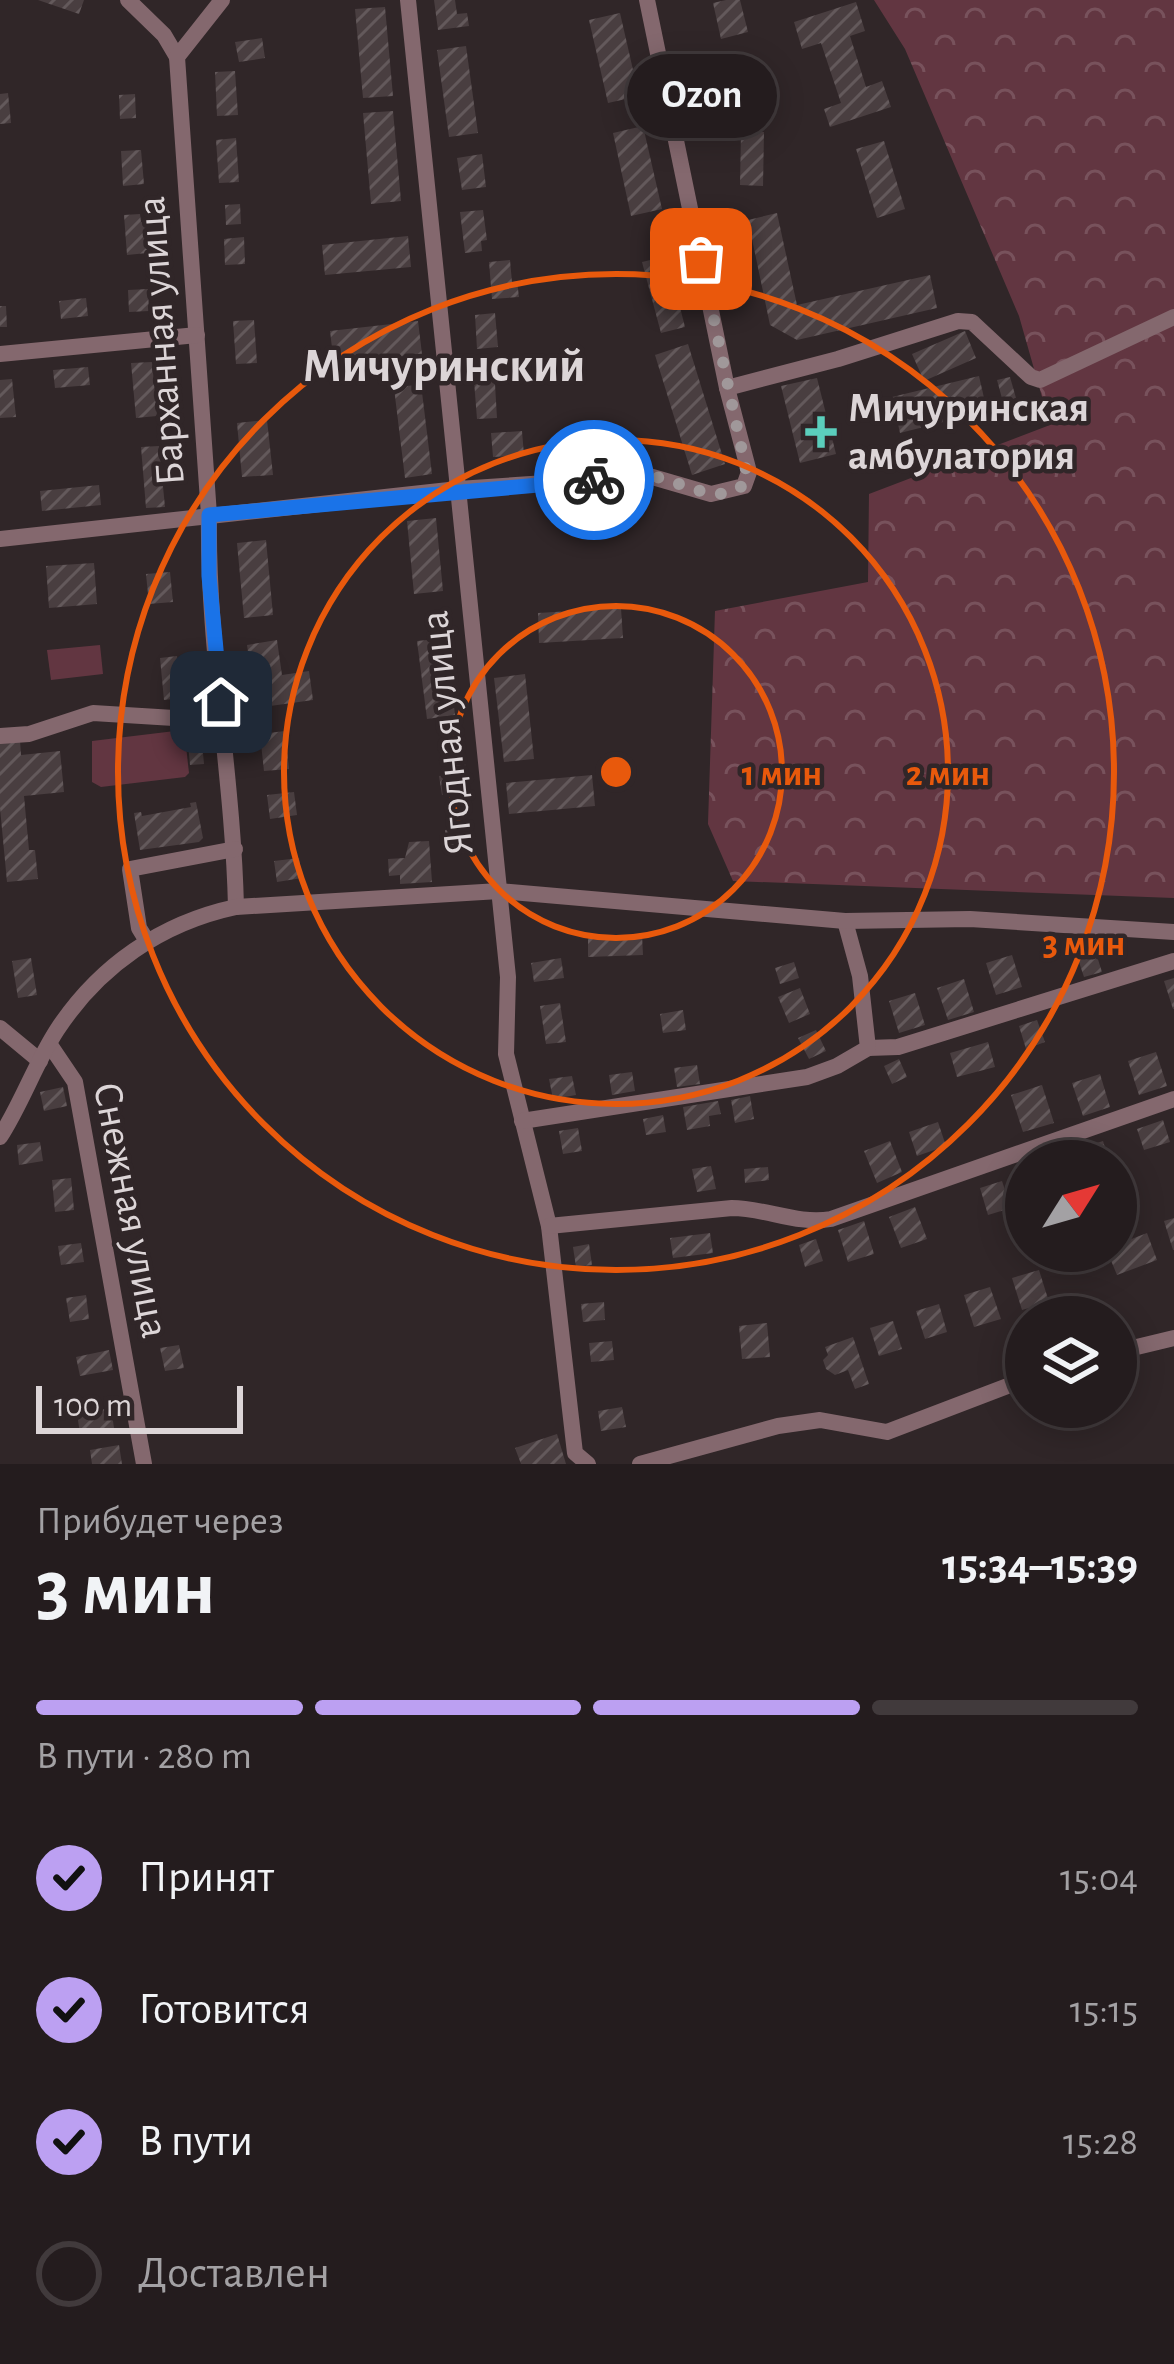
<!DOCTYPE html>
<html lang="ru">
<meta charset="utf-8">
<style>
:root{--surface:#241c1e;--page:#2c2527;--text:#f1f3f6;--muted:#a3a1a4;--line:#413a3c;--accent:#bca0f2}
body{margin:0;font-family:"Alegreya Sans",sans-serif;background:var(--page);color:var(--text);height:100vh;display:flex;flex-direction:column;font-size:45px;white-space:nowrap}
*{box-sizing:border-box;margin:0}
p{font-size:39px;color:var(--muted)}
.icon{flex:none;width:66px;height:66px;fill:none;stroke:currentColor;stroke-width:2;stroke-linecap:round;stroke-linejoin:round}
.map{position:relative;height:1464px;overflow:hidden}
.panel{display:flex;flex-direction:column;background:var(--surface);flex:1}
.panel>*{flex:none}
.needle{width:78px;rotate:53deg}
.tools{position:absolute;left:1005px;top:1140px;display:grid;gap:24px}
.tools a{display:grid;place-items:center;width:132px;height:132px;border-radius:50%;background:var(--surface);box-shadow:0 6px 30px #0003,0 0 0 3px var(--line);font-size:60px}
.scale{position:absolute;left:36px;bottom:30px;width:207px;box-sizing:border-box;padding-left:12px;border:6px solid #dcd5d7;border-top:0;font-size:33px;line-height:42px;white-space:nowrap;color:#dcd5d7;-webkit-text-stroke:9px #302628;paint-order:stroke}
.pin{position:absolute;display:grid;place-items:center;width:102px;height:102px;color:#fff;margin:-51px;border-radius:24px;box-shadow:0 6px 18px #0006}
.courier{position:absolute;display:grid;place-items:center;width:120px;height:120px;margin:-60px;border:9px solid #1a73e8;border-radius:50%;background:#fff;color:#222;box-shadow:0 3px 15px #0007}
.bubble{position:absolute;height:84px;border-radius:42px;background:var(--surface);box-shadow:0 6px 30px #0003,0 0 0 3px var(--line);font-size:39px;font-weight:700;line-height:84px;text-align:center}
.overview em{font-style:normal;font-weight:700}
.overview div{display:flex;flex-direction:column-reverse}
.overview{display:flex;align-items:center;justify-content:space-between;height:204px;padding:0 36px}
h1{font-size:78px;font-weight:700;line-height:90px}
.bar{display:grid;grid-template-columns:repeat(4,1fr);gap:18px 12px;align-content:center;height:144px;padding:0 36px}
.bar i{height:15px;border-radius:9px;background:var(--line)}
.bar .active{background:var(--accent)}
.bar p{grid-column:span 4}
ol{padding:0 36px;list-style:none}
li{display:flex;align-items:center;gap:36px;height:132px}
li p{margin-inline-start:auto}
li .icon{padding:12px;border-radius:50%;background:var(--accent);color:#111;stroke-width:4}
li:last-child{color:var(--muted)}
li i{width:66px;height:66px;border:6px solid var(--line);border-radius:50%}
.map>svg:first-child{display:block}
.forest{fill:url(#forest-crowns)}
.pitch{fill:#623641}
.building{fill:url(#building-hatch)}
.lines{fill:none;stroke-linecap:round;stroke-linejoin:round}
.minor{stroke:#84686e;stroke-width:16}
.done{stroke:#a0989a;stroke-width:12;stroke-dasharray:0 21.6}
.route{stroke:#1a73e8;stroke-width:15}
.ring{fill:none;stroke:#e8590c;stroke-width:6}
.poi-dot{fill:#5bcebc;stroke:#302628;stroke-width:4.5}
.labels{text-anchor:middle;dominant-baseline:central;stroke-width:9;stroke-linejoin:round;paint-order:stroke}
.street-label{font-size:42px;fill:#dcd5d7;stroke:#302628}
.poi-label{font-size:42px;font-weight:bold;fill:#dcd5d7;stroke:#302628;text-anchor:start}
.quarter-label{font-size:48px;font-weight:bold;fill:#dcd5d7;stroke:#302628}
.centre{fill:#e8590c;stroke:#302628;stroke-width:6}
.ring-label{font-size:36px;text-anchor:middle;font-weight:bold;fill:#e8590c;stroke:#302628;stroke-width:9;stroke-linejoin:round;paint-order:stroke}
</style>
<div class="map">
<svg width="1174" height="1464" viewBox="0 0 1174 1464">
<defs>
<pattern id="forest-crowns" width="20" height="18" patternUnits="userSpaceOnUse" patternTransform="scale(3)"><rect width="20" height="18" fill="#623641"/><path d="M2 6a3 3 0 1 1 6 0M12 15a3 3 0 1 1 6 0" fill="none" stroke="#78525c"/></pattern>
<pattern id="building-hatch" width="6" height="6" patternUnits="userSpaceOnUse" patternTransform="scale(3)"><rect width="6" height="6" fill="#493e40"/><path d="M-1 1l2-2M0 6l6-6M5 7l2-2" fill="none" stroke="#63595b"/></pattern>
</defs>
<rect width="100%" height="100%" fill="#302628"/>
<polygon class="forest" points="874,0 1174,0 1174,898 733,881 708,824 715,611 868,582 869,494 1050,425 1019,316 905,49"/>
<g class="pitch">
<polygon points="100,645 103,674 51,680 47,650"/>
<polygon points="175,731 185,737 189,773 185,777 101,787 92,782 92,741"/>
</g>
<g class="building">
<polygon points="38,0 84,0 79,14"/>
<polygon points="434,0 455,0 457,14 467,13 469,26 438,30"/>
<polygon points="726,0 740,0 748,32 721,39 713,3"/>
<polygon points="856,2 865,31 850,36 866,87 882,81 891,107 830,127 824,109 841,103 821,43 802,49 794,22"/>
<polygon points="385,7 393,96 363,98 355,9"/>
<polygon points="620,13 639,96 608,103 589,20"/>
<polygon points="262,38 265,58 239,62 235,42"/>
<polygon points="466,46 478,133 449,137 437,50"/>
<polygon points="235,71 238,115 217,116 215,72"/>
<polygon points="8,93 11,123 0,124 0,94"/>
<polygon points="135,94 136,118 120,119 119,95"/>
<polygon points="393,111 401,201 371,204 363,113"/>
<polygon points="643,126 662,209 631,216 613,133"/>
<polygon points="741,132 764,132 763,186 740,185"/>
<polygon points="236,138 239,182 219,183 216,140"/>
<polygon points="884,141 905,209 877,218 856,149"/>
<polygon points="141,150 144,184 123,186 121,151"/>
<polygon points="482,154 486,187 462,190 457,158"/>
<polygon points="240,204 241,224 226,225 225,205"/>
<polygon points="483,210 487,240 481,241 482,251 465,253 460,212"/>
<polygon points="777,213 797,305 930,275 937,308 797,340 770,325 748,220"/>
<polygon points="140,214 141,222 154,221 157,252 127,255 124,215"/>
<polygon points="408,236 411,267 325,275 322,245"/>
<polygon points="244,237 245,264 225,265 224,239"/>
<polygon points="667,256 685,327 661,333 642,262"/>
<polygon points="510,260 512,282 517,281 519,297 492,299 489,262"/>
<polygon points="148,289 149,311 129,312 128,290"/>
<polygon points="86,298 88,316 61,319 59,301"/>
<polygon points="0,306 6,306 7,327 0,327"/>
<polygon points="495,313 498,347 477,349 475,315"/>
<polygon points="254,320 257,363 236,364 233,321"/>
<polygon points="418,321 422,354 334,364 330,331"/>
<polygon points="965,331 976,358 924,381 912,354"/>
<polygon points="688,344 725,464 692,475 655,355"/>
<polygon points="152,362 157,416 136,418 131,363"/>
<polygon points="88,367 90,385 55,388 53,370"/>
<polygon points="494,367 497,418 477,419 473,368"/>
<polygon points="979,376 987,411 900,433 892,397"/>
<polygon points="1010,377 1016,398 1003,402 997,380"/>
<polygon points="817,378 836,454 800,463 781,386"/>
<polygon points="12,379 16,417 0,418 0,380"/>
<polygon points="421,384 432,474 405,478 394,388"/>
<polygon points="267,420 273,475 242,477 237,423"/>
<polygon points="522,431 524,455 493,457 491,433"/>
<polygon points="623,443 625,464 598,466 596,446"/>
<polygon points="159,446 165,507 146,508 141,447"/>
<polygon points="99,485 101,505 42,511 40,491"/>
<polygon points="436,518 443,591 414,594 407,521"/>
<polygon points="266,540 273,615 244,618 237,543"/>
<polygon points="94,563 97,604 49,608 46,566"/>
<polygon points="170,572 173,602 149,604 146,574"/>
<polygon points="621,608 623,638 539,643 538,613"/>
<polygon points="446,638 455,715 427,719 417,641"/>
<polygon points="277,640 282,675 309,671 313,700 256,708 247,645"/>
<polygon points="177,656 182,698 164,700 160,658"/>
<polygon points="525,674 534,759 504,762 494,678"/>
<polygon points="285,731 289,769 264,771 260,734"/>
<polygon points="20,740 21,755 60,751 64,792 24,796 29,850 35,850 38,879 7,882 0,808 0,742"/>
<polygon points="202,742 204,764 190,765 188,743"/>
<polygon points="463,747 466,770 446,772 444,749"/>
<polygon points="462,773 465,792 442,795 439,776"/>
<polygon points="592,775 595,806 509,814 506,783"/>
<polygon points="294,792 297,815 270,819 267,795"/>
<polygon points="196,802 203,838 199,842 140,850 134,813 141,812 142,816 191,807 190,803"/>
<polygon points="464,828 466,852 447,853 445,830"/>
<polygon points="429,841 432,882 400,884 400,875 389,876 388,859 405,858 409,842"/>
<polygon points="299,858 302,878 277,882 274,861"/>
<polygon points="642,935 643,955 588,957 588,938"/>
<polygon points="1095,950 1102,972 1084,977 1077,956"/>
<polygon points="1012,955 1022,987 996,995 986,963"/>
<polygon points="31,958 37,995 18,998 12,961"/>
<polygon points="561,958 564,978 534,982 531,963"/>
<polygon points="794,962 799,978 780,984 775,968"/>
<polygon points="1174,978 1174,1009 1173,1009 1164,981"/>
<polygon points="964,979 974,1012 948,1020 937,988"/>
<polygon points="800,988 810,1014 789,1023 778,997"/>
<polygon points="915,993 925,1025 899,1033 889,1001"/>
<polygon points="560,1003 566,1042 546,1044 540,1006"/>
<polygon points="683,1010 686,1030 663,1033 660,1014"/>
<polygon points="1037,1020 1045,1042 1026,1049 1019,1026"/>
<polygon points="816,1030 826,1051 809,1059 798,1038"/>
<polygon points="988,1042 995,1067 957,1077 950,1053"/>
<polygon points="1156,1052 1167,1086 1139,1095 1128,1061"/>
<polygon points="899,1059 907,1077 892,1084 884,1066"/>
<polygon points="697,1065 700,1084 677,1087 674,1068"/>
<polygon points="632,1072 635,1091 612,1095 609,1075"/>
<polygon points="1100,1074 1110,1107 1083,1116 1072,1083"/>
<polygon points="572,1076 576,1095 553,1099 549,1079"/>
<polygon points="1042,1085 1054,1123 1023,1132 1011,1095"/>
<polygon points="63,1087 67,1106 44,1111 40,1092"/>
<polygon points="750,1096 754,1119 735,1123 731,1100"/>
<polygon points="718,1101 721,1114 709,1116 710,1126 687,1130 683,1107"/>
<polygon points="663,1115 666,1132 646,1135 643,1119"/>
<polygon points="1163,1120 1170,1142 1144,1150 1137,1129"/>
<polygon points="938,1122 946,1146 917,1156 909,1132"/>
<polygon points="578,1128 582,1151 563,1154 559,1131"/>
<polygon points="890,1141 902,1172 877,1183 864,1151"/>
<polygon points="1103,1141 1109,1161 1080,1161 1076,1150"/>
<polygon points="40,1142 43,1161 19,1165 17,1145"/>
<polygon points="711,1166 716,1189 697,1192 692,1169"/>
<polygon points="768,1167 769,1180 745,1183 744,1169"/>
<polygon points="71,1178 74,1210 55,1212 52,1180"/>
<polygon points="1002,1181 1011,1208 988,1215 980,1188"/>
<polygon points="915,1207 927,1239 901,1248 889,1217"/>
<polygon points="1174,1218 1174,1250 1173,1250 1164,1221"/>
<polygon points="864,1221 874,1254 848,1262 838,1230"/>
<polygon points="710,1233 713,1253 673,1258 670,1238"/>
<polygon points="1147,1233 1157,1260 1117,1275 1107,1251 1116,1251 1116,1245"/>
<polygon points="816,1239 823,1261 805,1267 799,1245"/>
<polygon points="81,1243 84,1262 61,1265 58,1246"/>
<polygon points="589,1244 592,1265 576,1267 573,1247"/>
<polygon points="1039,1270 1049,1302 1022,1310 1012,1278"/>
<polygon points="990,1287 1001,1319 974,1327 964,1295"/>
<polygon points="86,1295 89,1319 70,1322 66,1298"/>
<polygon points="604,1302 605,1320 583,1322 581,1304"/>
<polygon points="939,1304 947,1332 925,1339 916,1311"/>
<polygon points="893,1321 902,1349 879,1356 870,1328"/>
<polygon points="767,1323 770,1357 742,1359 739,1326"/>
<polygon points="853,1337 869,1384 855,1389 848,1370 835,1375 826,1369 823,1360 828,1355 825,1347"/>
<polygon points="612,1341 614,1360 591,1362 589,1343"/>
<polygon points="179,1345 184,1368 165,1371 160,1348"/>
<polygon points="109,1350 113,1370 80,1376 76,1357"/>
<polygon points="622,1407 626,1427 601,1431 598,1411"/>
<polygon points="111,1408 114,1428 80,1433 77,1414"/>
<polygon points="557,1434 566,1464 521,1464 515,1448"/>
<polygon points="119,1445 122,1464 92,1464 90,1450"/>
</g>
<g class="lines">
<g class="minor">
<polyline points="128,0 164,35 177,57"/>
<path d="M222,0l-45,57 32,458c-2,131 24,261 27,392"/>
<polyline points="408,0 508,977 506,1054 549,1226 575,1453 588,1464"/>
<polyline points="0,354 197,335"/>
<polyline points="727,388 838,359 958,321 972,322 1031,377 1040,380 1174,317"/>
<polyline points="0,539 458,489 649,476 711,494 744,486 749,472 727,388 647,0"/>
<polyline points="0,736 29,734 93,713 190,719 223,716"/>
<polyline points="147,941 139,928 130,869 235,849"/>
<polyline points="0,1028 40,1061"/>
<polyline points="50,1045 75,1082 144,1464"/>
<polyline points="868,1048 898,1047 1174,961"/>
<polyline points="522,1121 807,1077 837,1066 868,1048 860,976 845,921"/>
<path d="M0,1137c22,-34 35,-73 57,-107 42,-64 104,-107 179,-123l263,-16 346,30 125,-2 204,13"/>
<path d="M549,1226l183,-18c33,0 66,17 99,11l343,-120"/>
<polyline points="1116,1352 1174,1338"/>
<polyline points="640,1464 778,1426 820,1420 887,1432 1026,1379"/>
</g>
</g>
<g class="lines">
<path class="done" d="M594,480c18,-2 39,-6 57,-4 30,4 74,36 97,3l-47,-220"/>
<polyline class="route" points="221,702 209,576 209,515 594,480"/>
</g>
<g class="ring">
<circle cx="616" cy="772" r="166"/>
<circle cx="616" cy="772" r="332"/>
<circle cx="616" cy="772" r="498"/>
</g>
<path class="poi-dot" d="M815 414h12v12h12v12h-12v12h-12v-12h-12v-12h12z"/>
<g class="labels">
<g class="street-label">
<text transform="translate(161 341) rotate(-94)">Барханная улица</text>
<text transform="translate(447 733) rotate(-96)">Ягодная улица</text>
<text transform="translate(131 1210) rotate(79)">Снежная улица</text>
</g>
<g class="poi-label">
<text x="848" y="408">Мичуринская<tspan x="848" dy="48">амбулатория</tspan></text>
</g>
<g class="quarter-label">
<text x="444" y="367">Мичуринский</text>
</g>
</g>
<circle cx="616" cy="772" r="18" class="centre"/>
<g class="ring-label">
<text x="782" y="785">1 мин</text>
<text x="948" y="785">2 мин</text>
<text x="1084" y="955">3 мин</text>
</g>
</svg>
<div class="tools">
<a><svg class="needle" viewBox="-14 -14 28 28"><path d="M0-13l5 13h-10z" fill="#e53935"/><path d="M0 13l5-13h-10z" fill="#a3a1a4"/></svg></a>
<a><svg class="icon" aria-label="layers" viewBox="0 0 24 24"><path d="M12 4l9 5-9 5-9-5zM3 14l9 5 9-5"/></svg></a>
</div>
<div class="scale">100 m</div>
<div class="pin" style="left:701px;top:259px;background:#ea580c"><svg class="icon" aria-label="bag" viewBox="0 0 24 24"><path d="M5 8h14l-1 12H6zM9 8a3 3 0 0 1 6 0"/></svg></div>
<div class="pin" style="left:221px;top:702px;background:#1f2937"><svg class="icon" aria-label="home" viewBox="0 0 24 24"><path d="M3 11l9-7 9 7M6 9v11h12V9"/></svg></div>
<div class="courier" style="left:594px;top:480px"><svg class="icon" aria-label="bike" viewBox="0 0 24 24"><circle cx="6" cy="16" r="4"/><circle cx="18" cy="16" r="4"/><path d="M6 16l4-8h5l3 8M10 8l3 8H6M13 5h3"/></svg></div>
<div class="bubble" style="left:627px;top:54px;width:150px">Ozon</div>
</div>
<section class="panel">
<div class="overview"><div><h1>3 мин</h1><p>Прибудет через</p></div><em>15:34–15:39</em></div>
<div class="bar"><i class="active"></i><i class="active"></i><i class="active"></i><i></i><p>В пути · 280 m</p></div>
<ol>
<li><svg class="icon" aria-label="check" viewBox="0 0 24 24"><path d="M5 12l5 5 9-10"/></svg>Принят<p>15:04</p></li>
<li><svg class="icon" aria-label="check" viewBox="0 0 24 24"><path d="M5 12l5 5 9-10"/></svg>Готовится<p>15:15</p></li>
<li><svg class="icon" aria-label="check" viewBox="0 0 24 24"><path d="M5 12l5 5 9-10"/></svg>В пути<p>15:28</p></li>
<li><i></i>Доставлен</li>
</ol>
</section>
